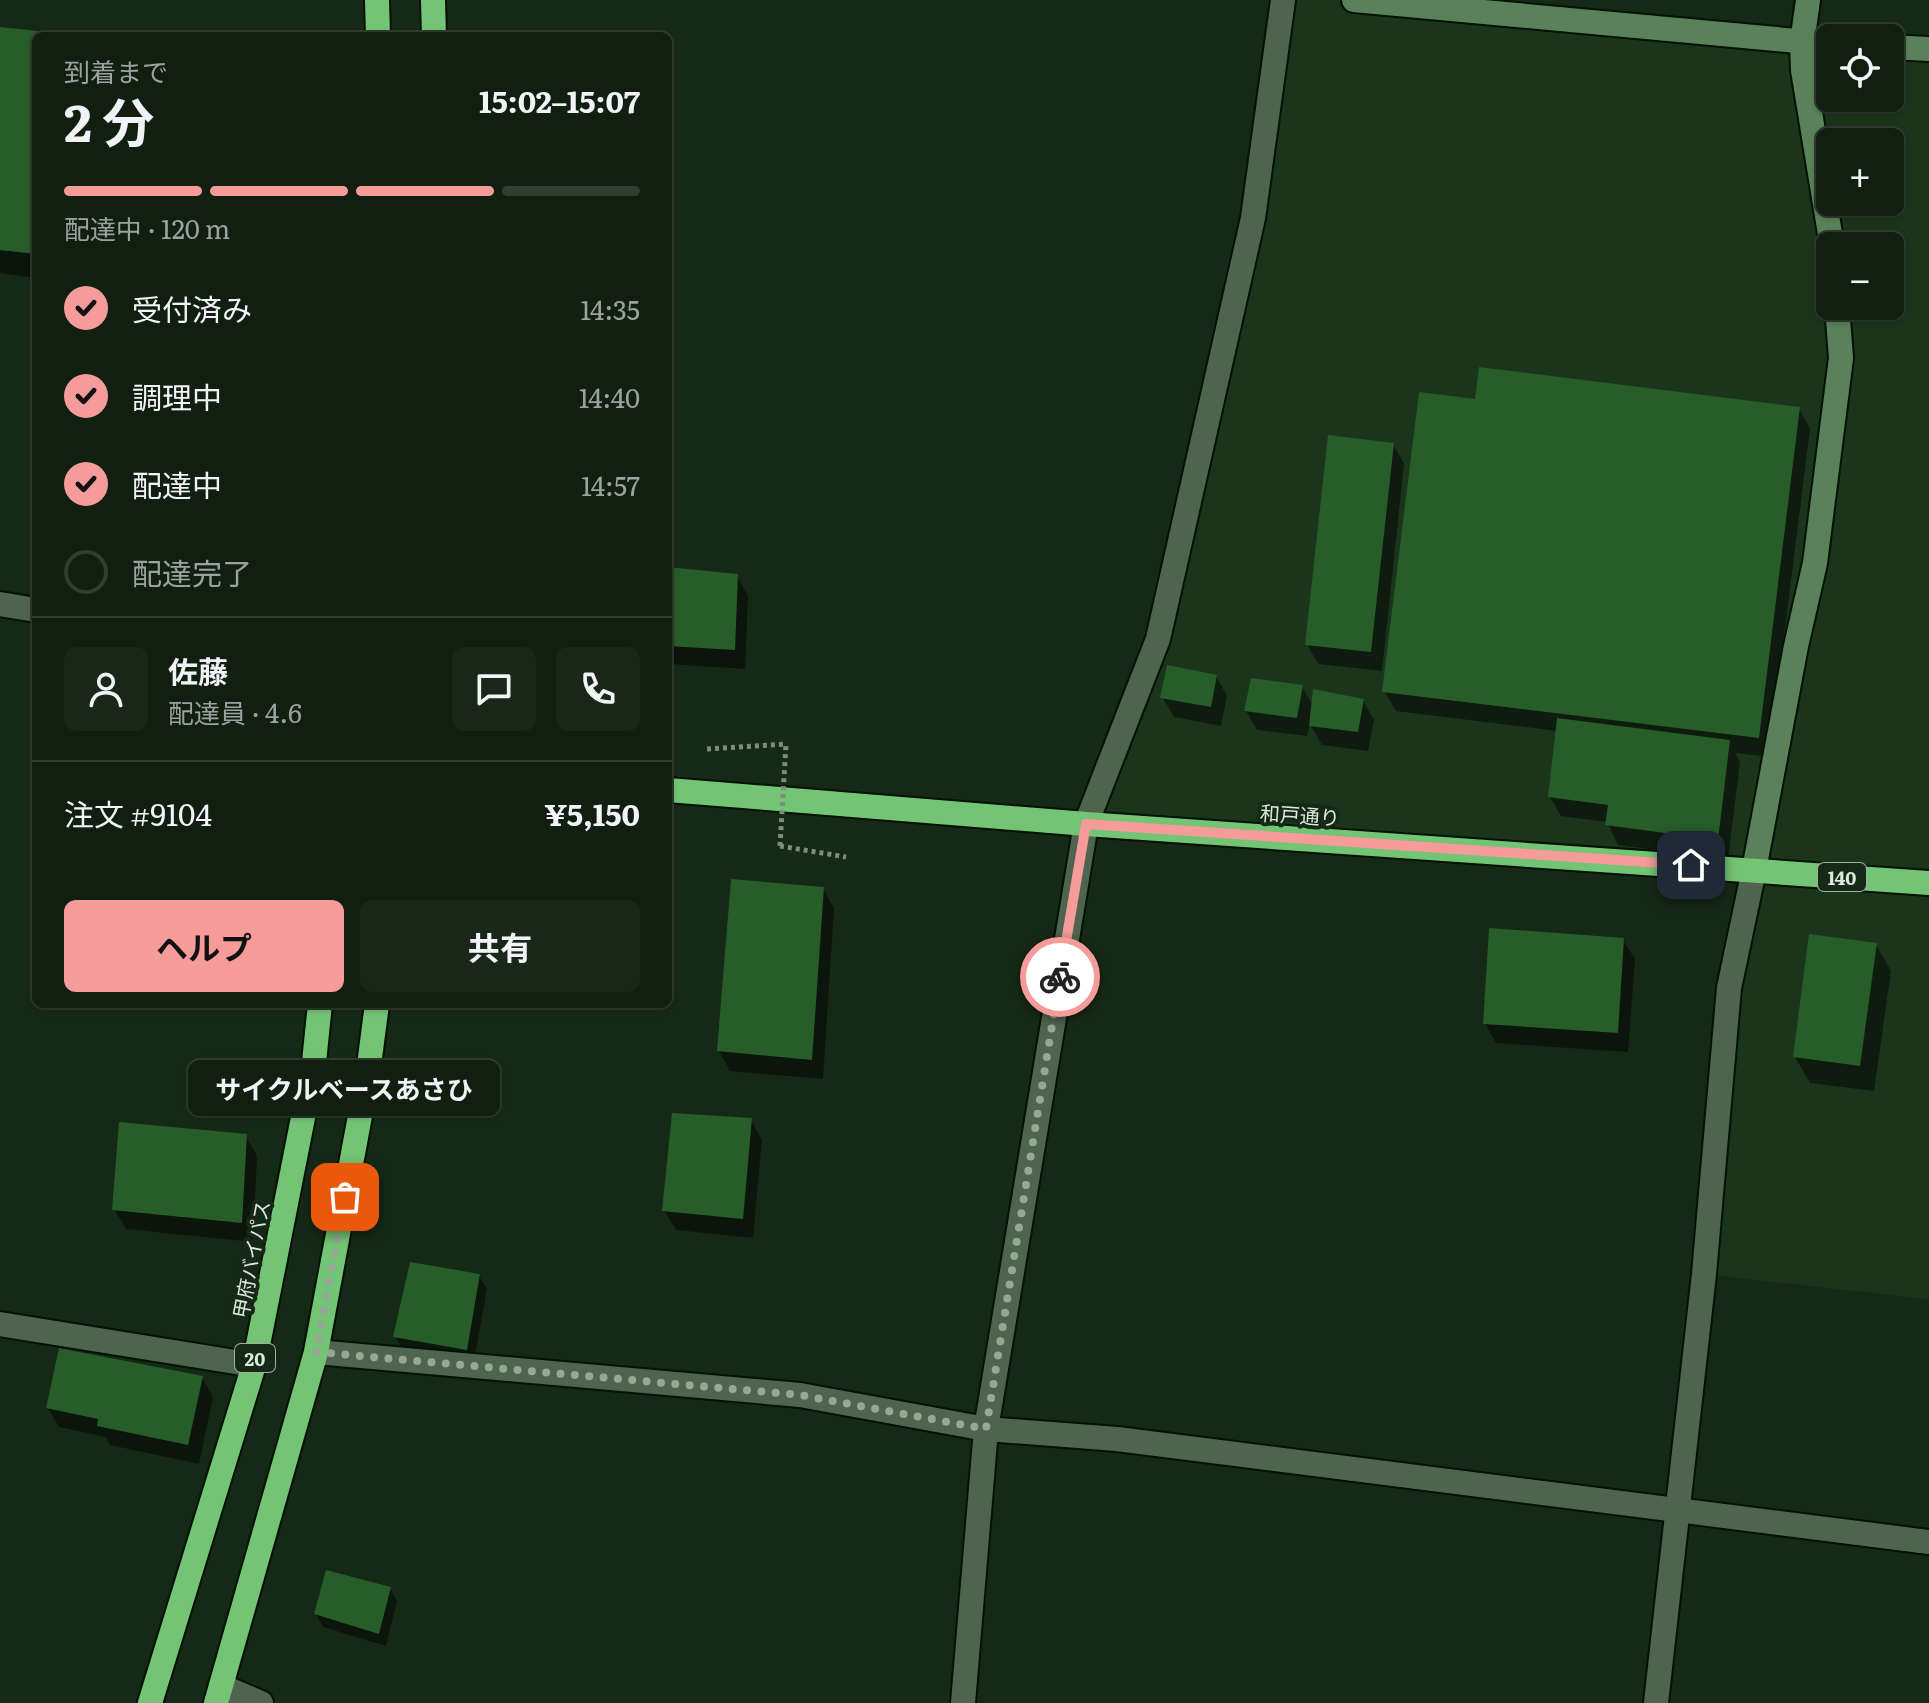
<!DOCTYPE html>
<html lang="ja">
<meta charset="utf-8">
<style>
:root{--surface:#101f10;--page:#192719;--text:#f1f3f6;--muted:#9ca29f;--line:#303d30;--accent:#f59b9a}
body{margin:0;font-family:Literata,"Noto Sans JP",serif;background:var(--page);color:var(--text);height:100vh;display:flex;flex-direction:column;font-size:30px;white-space:nowrap}
*{box-sizing:border-box;margin:0}
p{font-size:26px;color:var(--muted)}
.icon{flex:none;width:44px;height:44px;fill:none;stroke:currentColor;stroke-width:2;stroke-linecap:round;stroke-linejoin:round}
.map{position:relative;flex:1;overflow:hidden}
.side{position:absolute;left:32px;top:32px;width:640px;height:976px;display:flex;flex-direction:column;background:var(--surface);border-radius:12px;box-shadow:0 2px 6px #0004,0 0 0 2px var(--line)}
.side>*{flex:none}
.fabs{position:absolute;left:1816px;top:24px;display:grid;gap:16px}
.fabs a{display:grid;place-items:center;width:88px;height:88px;border-radius:12px;background:var(--surface);box-shadow:0 2px 6px #0004,0 0 0 2px var(--line);font-size:40px}
.pin{position:absolute;display:grid;place-items:center;width:68px;height:68px;color:#fff;margin:-34px;border-radius:16px;box-shadow:0 4px 12px #0006}
.courier{position:absolute;display:grid;place-items:center;width:80px;height:80px;margin:-40px;border:6px solid #f59b9a;border-radius:50%;background:#fff;color:#222;box-shadow:0 2px 10px #0007}
.bubble{position:absolute;height:56px;border-radius:12px;background:var(--surface);box-shadow:0 2px 6px #0004,0 0 0 2px var(--line);font-size:26px;font-weight:700;line-height:56px;text-align:center}
.summary em{font-style:normal;font-weight:700}
.summary div{display:flex;flex-direction:column-reverse}
.summary{display:flex;align-items:center;justify-content:space-between;height:136px;padding:0 32px}
h1{font-size:52px;font-weight:700;line-height:60px}
.bar{display:grid;grid-template-columns:repeat(4,1fr);gap:12px 8px;align-content:center;height:96px;padding:0 32px}
.bar i{height:10px;border-radius:6px;background:var(--line)}
.bar .on{background:var(--accent)}
.bar p{grid-column:span 4}
.line{display:flex;align-items:center;gap:20px;padding:0 32px;border-top:2px solid var(--line)}
.line div{flex:1}
.round{display:grid;place-items:center;flex:none;width:84px;height:84px;border-radius:12px;background:var(--page)}
ol{padding:0 32px;list-style:none}
li{display:flex;align-items:center;gap:24px;height:88px}
li p{margin-inline-start:auto}
li .icon{padding:8px;border-radius:50%;background:var(--accent);color:#111;stroke-width:4}
li:last-child{color:var(--muted)}
li i{width:44px;height:44px;border:4px solid var(--line);border-radius:50%}
.action{display:flex;gap:16px;margin-top:auto;padding:16px 32px}
.action a{flex:1;height:92px;border-radius:12px;background:var(--accent);color:#111;font-size:32px;font-weight:700;line-height:92px;text-align:center}
.action a+a{background:var(--page);color:var(--text)}
.map>svg:first-child{display:block}
.built{fill:#1b341c;fill-rule:evenodd}
.shadow{fill:#0007}
.building{fill:#265d29}
.lines{fill:none;stroke-linecap:round;stroke-linejoin:round}
.street-casing{stroke:#021203;stroke-width:28}
.secondary-casing{stroke:#021203;stroke-width:28}
.highway-casing{stroke:#021203;stroke-width:28}
.path{stroke:#7c8c7c;stroke-width:5;stroke-dasharray:4 4;stroke-linecap:butt}
.street{stroke:#4f644e;stroke-width:24}
.secondary{stroke:#5a815a;stroke-width:24}
.highway{stroke:#74c475;stroke-width:24}
.path-bridge{stroke:#7c8c7c;stroke-width:5;stroke-dasharray:4 4;stroke-linecap:butt}
.done{stroke:#97a697;stroke-width:8;stroke-dasharray:0 14.4}
.route{stroke:#f59b9a;stroke-width:10}
.labels{text-anchor:middle;dominant-baseline:central;stroke-width:8;stroke-linejoin:round;paint-order:stroke}
.shield{fill:#162916;stroke:#a1afa1;stroke-width:2}
.shield-label{font-size:18px;font-weight:bold;fill:#dce9dc}
.street-label{font-size:20px;fill:#dce9dc;stroke:#162916}
</style>
<div class="map">
<svg width="1929" height="1703" viewBox="0 0 1929 1703">
<rect width="100%" height="100%" fill="#162916"/>
<path class="built" d="M1283,0h70l477,44v54h60v-51l39,2v1250l-225,-25 50,-404 -668,-46 72,-185 95,-421zM1830,142h60v60h-60zM1830,246h60v60h-60z"/>
<g class="shadow">
<polygon points="0,29 67,36 36,36 36,278 0,273"/>
<polygon points="1476,401 1799,409 1810,429 1769,757 1735,753 1740,762 1728,859 1618,845 1607,822 1561,816 1550,797 1558,731 1396,711 1384,691"/>
<polygon points="1393,444 1404,464 1382,671 1318,664 1307,644"/>
<polygon points="668,569 737,576 748,596 745,669 668,664"/>
<polygon points="1216,676 1227,696 1221,726 1174,717 1162,697"/>
<polygon points="1302,687 1313,706 1363,701 1374,720 1368,751 1322,745 1310,724 1307,736 1257,730 1246,711"/>
<polygon points="823,889 834,908 823,1079 730,1071 719,1051"/>
<polygon points="1623,940 1635,959 1628,1052 1496,1043 1485,1023"/>
<polygon points="1876,945 1891,971 1874,1091 1810,1083 1795,1057"/>
<polygon points="751,1120 762,1140 753,1238 676,1230 664,1210"/>
<polygon points="246,1136 257,1156 253,1242 126,1229 114,1209"/>
<polygon points="479,1276 487,1289 474,1362 403,1349 395,1336"/>
<polygon points="202,1378 213,1397 199,1464 110,1445 106,1437 59,1427 48,1408"/>
<polygon points="390,1588 397,1601 386,1646 323,1627 316,1614"/>
</g>
<g class="building">
<polygon points="0,27 66,34 66,36 36,36 36,254 0,250"/>
<polygon points="1479,367 1800,407 1759,738 1382,692 1419,392 1475,399"/>
<polygon points="1328,435 1394,443 1371,652 1305,645"/>
<polygon points="668,567 738,574 735,650 668,646"/>
<polygon points="1167,665 1217,675 1211,707 1160,698"/>
<polygon points="1251,678 1303,685 1297,718 1244,711"/>
<polygon points="1313,689 1364,699 1358,732 1309,726"/>
<polygon points="1557,718 1730,740 1718,840 1605,825 1608,805 1548,797"/>
<polygon points="731,879 824,887 812,1060 717,1051"/>
<polygon points="1489,928 1624,938 1618,1033 1483,1024"/>
<polygon points="1809,934 1877,943 1860,1066 1793,1057"/>
<polygon points="672,1113 752,1118 743,1219 662,1211"/>
<polygon points="119,1122 247,1134 242,1223 112,1210"/>
<polygon points="410,1262 480,1274 467,1350 393,1337"/>
<polygon points="59,1348 203,1376 188,1445 97,1426 98,1419 46,1408"/>
<polygon points="326,1570 391,1587 379,1634 314,1614"/>
</g>
<g class="lines">
<g class="street-casing">
<g id="street">
<polyline points="0,604 36,610"/>
<polyline points="0,1324 254,1365"/>
<polyline points="316,1352 800,1395 986,1429 1117,1439 1929,1542"/>
<polyline points="221,1686 261,1703"/>
<polyline points="963,1703 986,1429 1086,824 1158,639 1253,218 1283,0"/>
<polyline points="1656,1703 1704,1274 1729,988 1754,870"/>
</g>
</g>
<g class="secondary-casing">
<g id="secondary">
<polyline points="1354,0 1830,44"/>
<polyline points="1808,0 1802,43 1803,70 1832,246"/>
<polyline points="1890,47 1929,49"/>
<polyline points="1754,870 1796,646 1815,563 1841,358 1837,306"/>
</g>
</g>
<g class="highway-casing">
<g id="highway">
<polyline points="377,0 378,36"/>
<polyline points="433,0 434,36"/>
<polyline points="668,790 1086,824 1929,883"/>
<polyline points="150,1703 254,1365 314,1062 320,1004"/>
<polyline points="216,1703 316,1352 368,1073 377,1004"/>
</g>
</g>
<g class="path">
<polyline points="707,749 786,744"/>
<polyline points="780,846 846,857"/>
</g>
<use href="#street" class="street"/>
<use href="#secondary" class="secondary"/>
<use href="#highway" class="highway"/>
<polyline class="path-bridge" points="780,846 786,744"/>
</g>
<g class="lines">
<polyline class="done" points="345,1197 316,1352 800,1395 986,1429 1060,977"/>
<polyline class="route" points="1060,977 1086,824 1691,865"/>
</g>
<g class="labels">
<g class="shield">
<rect x="1818" y="863" width="48" height="28" rx="6"/>
<rect x="235" y="1344" width="40" height="28" rx="6"/>
</g>
<g class="shield-label">
<text x="1842" y="877">140</text>
<text x="255" y="1358">20</text>
</g>
<g class="street-label">
<text transform="translate(1300 814) rotate(4)">和戸通り</text>
<text transform="translate(250 1259) rotate(-79)">甲府バイパス</text>
</g>
</g>
</svg>
<div class="fabs">
<a><svg class="icon" aria-label="locate" viewBox="0 0 24 24"><circle cx="12" cy="12" r="6"/><path d="M12 2v4M12 18v4M2 12h4M18 12h4"/></svg></a>
<a>+</a>
<a>−</a>
</div>
<div class="pin" style="left:345px;top:1197px;background:#ea580c"><svg class="icon" aria-label="bag" viewBox="0 0 24 24"><path d="M5 8h14l-1 12H6zM9 8a3 3 0 0 1 6 0"/></svg></div>
<div class="pin" style="left:1691px;top:865px;background:#1f2937"><svg class="icon" aria-label="home" viewBox="0 0 24 24"><path d="M3 11l9-7 9 7M6 9v11h12V9"/></svg></div>
<div class="courier" style="left:1060px;top:977px"><svg class="icon" aria-label="bike" viewBox="0 0 24 24"><circle cx="6" cy="16" r="4"/><circle cx="18" cy="16" r="4"/><path d="M6 16l4-8h5l3 8M10 8l3 8H6M13 5h3"/></svg></div>
<div class="bubble" style="left:188px;top:1060px;width:312px">サイクルベースあさひ</div>
<section class="side">
<div class="summary"><div><h1>2 分</h1><p>到着まで</p></div><em>15:02–15:07</em></div>
<div class="bar"><i class="on"></i><i class="on"></i><i class="on"></i><i></i><p>配達中 · 120 m</p></div>
<ol>
<li><svg class="icon" aria-label="check" viewBox="0 0 24 24"><path d="M5 12l5 5 9-10"/></svg>受付済み<p>14:35</p></li>
<li><svg class="icon" aria-label="check" viewBox="0 0 24 24"><path d="M5 12l5 5 9-10"/></svg>調理中<p>14:40</p></li>
<li><svg class="icon" aria-label="check" viewBox="0 0 24 24"><path d="M5 12l5 5 9-10"/></svg>配達中<p>14:57</p></li>
<li><i></i>配達完了</li>
</ol>
<div class="line" style="height:144px"><a class="round"><svg class="icon" aria-label="person" viewBox="0 0 24 24"><circle cx="12" cy="8" r="4"/><path d="M4 21q1-7 8-7t8 7"/></svg></a><div><b>佐藤</b><p>配達員 · 4.6</p></div><a class="round"><svg class="icon" aria-label="chat" viewBox="0 0 24 24"><path d="M4 5h16v11H9l-5 4z"/></svg></a><a class="round"><svg class="icon" aria-label="phone" viewBox="0 0 24 24"><path d="M5 4h4l2 5-3 2q2 4 5 5l2-3 5 2v4C11 20 4 13 5 4z"/></svg></a></div>
<div class="line" style="height:104px"><div>注文 #9104</div><b>¥5,150</b></div>
<div class="action"><a>ヘルプ</a><a>共有</a></div>
</section>
</div>
